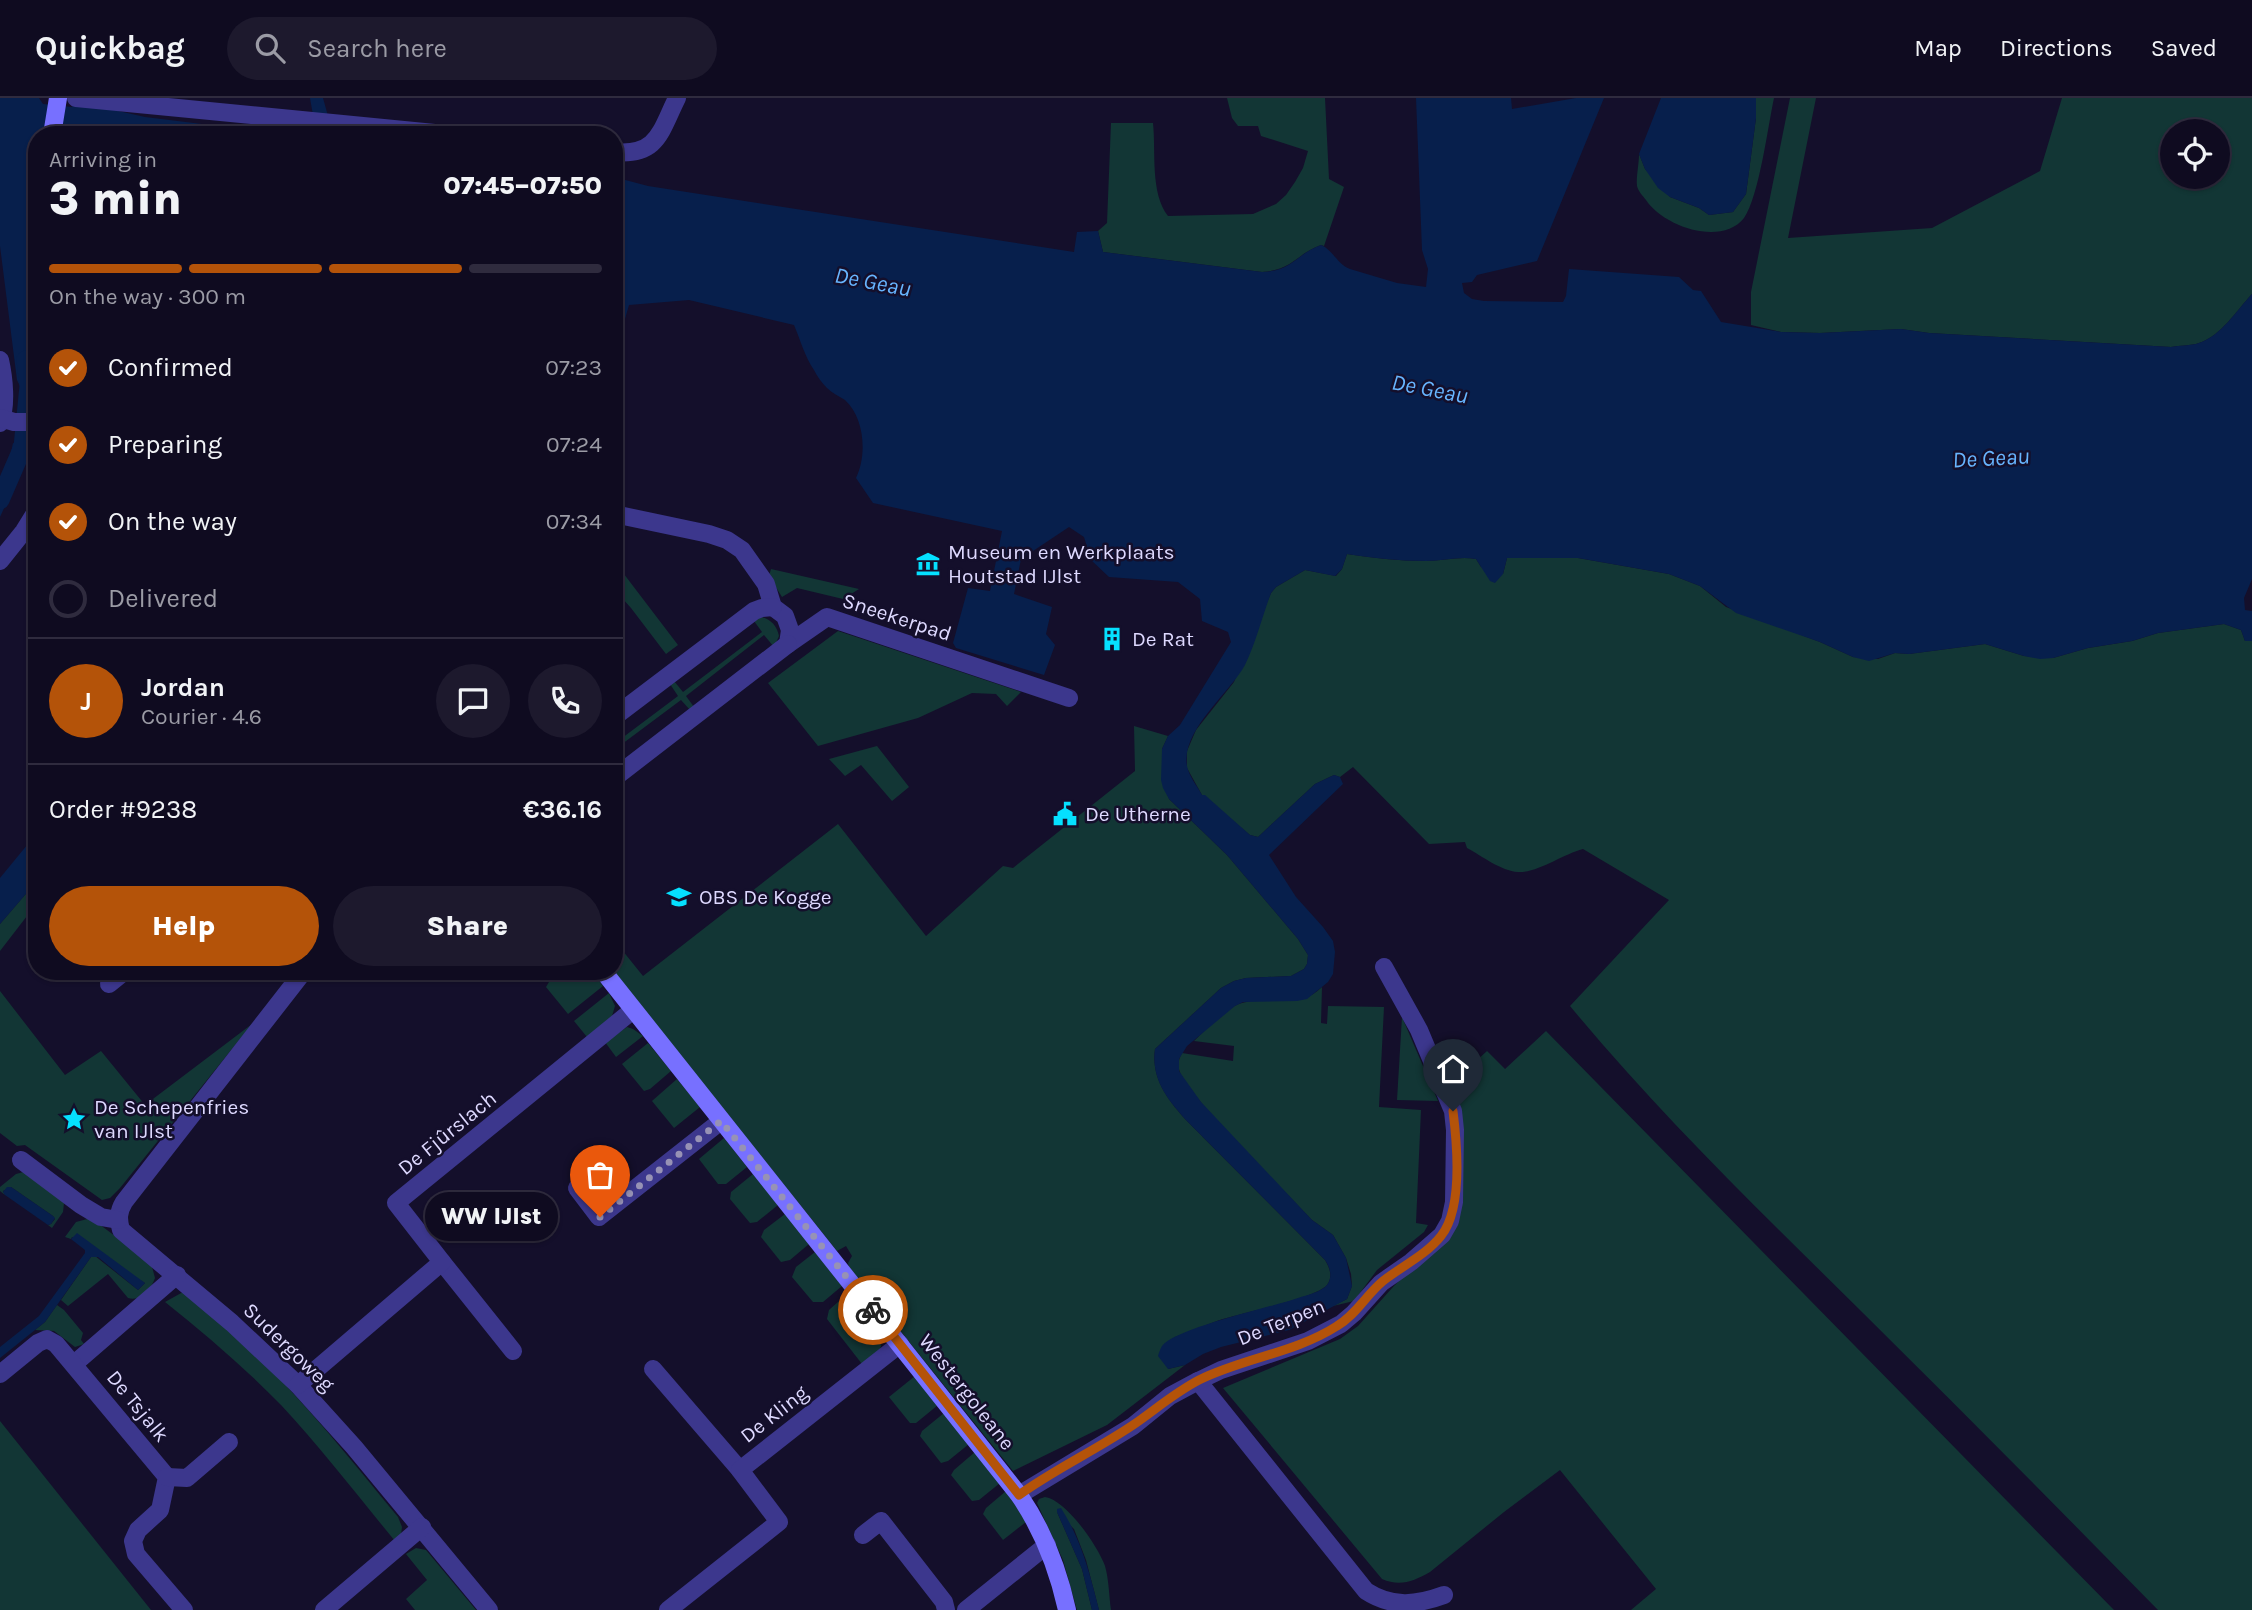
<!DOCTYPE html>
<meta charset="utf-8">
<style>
:root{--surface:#0f0b20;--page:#1d192d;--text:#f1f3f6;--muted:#9b9ba5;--line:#2f2b3e;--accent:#b45309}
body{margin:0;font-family:Karla,sans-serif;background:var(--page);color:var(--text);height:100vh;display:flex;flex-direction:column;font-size:26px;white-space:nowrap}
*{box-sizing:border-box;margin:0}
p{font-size:23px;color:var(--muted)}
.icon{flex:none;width:38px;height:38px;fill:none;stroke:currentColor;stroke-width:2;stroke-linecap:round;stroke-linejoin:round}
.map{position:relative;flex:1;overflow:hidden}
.sheet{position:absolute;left:28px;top:28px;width:595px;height:854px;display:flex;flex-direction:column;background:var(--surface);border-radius:28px;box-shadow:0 2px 5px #0004,0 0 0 2px var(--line)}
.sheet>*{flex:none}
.buttons{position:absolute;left:2160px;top:21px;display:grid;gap:14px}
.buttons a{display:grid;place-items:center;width:70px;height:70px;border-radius:50%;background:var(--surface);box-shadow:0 2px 5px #0004,0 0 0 2px var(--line);font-size:35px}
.pin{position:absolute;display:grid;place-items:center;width:60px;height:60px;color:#fff;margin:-72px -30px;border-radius:50% 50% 50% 0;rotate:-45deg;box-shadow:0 0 7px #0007}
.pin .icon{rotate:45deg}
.courier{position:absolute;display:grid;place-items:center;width:70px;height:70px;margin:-35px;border:5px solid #b45309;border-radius:50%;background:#fff;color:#222;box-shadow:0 2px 9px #0007}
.bubble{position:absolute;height:49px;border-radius:24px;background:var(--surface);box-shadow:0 2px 5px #0004,0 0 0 2px var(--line);font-size:23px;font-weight:800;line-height:49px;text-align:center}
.summary em{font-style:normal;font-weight:800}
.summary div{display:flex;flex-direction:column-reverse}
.summary{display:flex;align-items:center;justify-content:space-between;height:119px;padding:0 21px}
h1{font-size:46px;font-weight:800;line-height:52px}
.bar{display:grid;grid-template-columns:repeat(4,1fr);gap:10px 7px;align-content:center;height:84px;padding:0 21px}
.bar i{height:9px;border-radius:5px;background:var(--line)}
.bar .on{background:var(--accent)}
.bar p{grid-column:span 4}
.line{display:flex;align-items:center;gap:18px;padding:0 21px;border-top:2px solid var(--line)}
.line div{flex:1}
.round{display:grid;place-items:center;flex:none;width:74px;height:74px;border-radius:37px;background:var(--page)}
ol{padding:0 21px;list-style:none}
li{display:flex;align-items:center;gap:21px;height:77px}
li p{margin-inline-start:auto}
li .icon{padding:7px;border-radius:50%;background:var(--accent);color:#fff;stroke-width:4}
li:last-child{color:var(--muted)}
li i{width:38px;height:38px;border:4px solid var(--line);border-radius:50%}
.primary-button{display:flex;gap:14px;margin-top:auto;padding:14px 21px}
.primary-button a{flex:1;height:80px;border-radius:42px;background:var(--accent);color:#fff;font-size:28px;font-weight:800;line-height:80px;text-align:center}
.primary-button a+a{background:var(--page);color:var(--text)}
header{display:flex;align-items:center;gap:42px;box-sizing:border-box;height:98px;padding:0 35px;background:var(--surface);border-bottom:2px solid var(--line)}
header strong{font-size:33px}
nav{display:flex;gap:38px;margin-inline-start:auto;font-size:24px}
.search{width:490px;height:63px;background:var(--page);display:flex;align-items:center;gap:18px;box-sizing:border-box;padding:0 24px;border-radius:38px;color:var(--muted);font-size:26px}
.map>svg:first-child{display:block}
.green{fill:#123635;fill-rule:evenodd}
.water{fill:#071f4c}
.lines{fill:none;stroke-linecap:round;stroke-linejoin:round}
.canal{stroke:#071f4c;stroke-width:19}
.street{stroke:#3c378d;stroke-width:18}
.secondary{stroke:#7770ff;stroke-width:18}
.done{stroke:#9792b5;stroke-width:7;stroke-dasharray:0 12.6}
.route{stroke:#b45309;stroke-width:9}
.labels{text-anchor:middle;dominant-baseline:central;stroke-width:5;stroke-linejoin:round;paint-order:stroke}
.poi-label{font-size:21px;fill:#ded9ff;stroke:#140f2b;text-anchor:start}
.street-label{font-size:21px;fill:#ded9ff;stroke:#140f2b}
.water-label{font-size:23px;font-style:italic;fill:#67b5ff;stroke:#140f2b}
</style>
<header>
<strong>Quickbag</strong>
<div class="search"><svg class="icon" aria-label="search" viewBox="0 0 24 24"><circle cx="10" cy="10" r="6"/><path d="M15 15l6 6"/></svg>Search here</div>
<nav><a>Map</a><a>Directions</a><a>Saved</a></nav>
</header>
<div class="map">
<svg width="2252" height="1512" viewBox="0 0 2252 1512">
<rect width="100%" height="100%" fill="#140f2b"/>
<g class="green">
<path d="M1227,0h98l4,81 15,8 -20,59 -3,-1c-25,9 -28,25 -59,27l-159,-20 -5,-21 9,-8 4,-100h42c3,28 -3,70 15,93l85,-2 23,-10 10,-9 9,-13 8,-14 5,-17 -47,-15 -3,-10h-20l-6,-8z"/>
<path d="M1756,0h18c-6,28 -15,99 -30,120 -23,29 -81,8 -98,-18 -3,-4 -8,-9 -9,-14 -1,-9 2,-22 2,-32l6,15 25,28 29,11 10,7 24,-3 13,-18 10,-76z"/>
<path d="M1790,0h26l-28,140 144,-10 108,-57 22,-73h190v196c-15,16 -31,42 -53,49 -8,3 -19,2 -28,4l-242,-14 -28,-4 -81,4 -39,-1 -30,-7v-33zM2172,33h45v46h-45z"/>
<path d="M1347,456c26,4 52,7 78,7 18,0 34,-5 51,-2l5,8 22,7 4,-16h71l91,16 31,12 26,21 94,35 33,15 25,2 17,-6 14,1 76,-10 39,12 29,2 35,-10 44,-7 26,-8 66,-9 17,6 4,11h7v969h-94c-98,-100 -196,-199 -295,-297 -101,-100 -203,-198 -293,-307l99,-106 -86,-51c-20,5 -45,24 -65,23 -17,-1 -36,-16 -51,-24l-2,-6 -36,2 -76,-77 -13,10 -6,-2 -19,9 -57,53 -8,-2 -48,-40 -15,-27v-17l9,-21 38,-48 37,-89 5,-6 29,-17 31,6 6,-7z"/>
<polygon points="614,463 678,547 666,556 631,510 614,491"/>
<polygon points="771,471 859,491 843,501 797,490 782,499 769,478"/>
<path d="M761,519c10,2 16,9 18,19l-5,11 -10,-12 -78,61 8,11 -4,3 -9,-10 -67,50v-6l64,-48 -8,-12 4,-3 9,11 79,-60 -8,-11z"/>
<polygon points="838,533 1021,594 1007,608 996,596 972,595 918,620 818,648 768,585"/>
<path d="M1134,628l34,10 -6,13 7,50 58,56 71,84 10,16 -1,9 -3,5 -13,7 -45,2 -12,3 -13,7 -66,61c-4,29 12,50 31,71l139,140c5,8 8,17 2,25 -12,14 -89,28 -110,36 -14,5 -28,11 -42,16l-7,32 17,-4 -78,60 -94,46 -164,-204 -1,-4 4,-7 -6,-10 -9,5 -224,-280 1,-31 29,36 195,-152 88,112 77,-70 10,2 122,-97z"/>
<polygon points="877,648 909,689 892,703 861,667 845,678 829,661"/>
<polygon points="37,783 37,805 0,853 0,826"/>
<polygon points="561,873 591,873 603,888 568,916 546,889 549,884"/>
<path d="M1322,889l-1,36 6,1 1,-18 56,1 -5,100 42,3 -5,113 12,2 -4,7 -47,38 -23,31 -21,5 14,-7 5,-13 -1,-12 -5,-16 -13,-23 -21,-15c-22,-24 -129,-128 -133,-151 -1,-6 0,-11 3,-16l51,8 1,-15 -40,-5c14,-13 30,-33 48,-38 30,-9 54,9 80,-16z"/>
<polygon points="0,893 65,977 101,953 145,1007 252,926 120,1090 110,1100 102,1102 25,1047 17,1048 0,1035"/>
<polygon points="609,895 615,908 612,918 587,939 574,923"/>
<polygon points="1402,919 1438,1003 1397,1002"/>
<polygon points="627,929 633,931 643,938 616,959 605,944"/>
<path d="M1546,933l568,579h-483l25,-21 -96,-119 -56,42 -74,60c-16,9 -30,15 -48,7l-159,-191 117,-49 18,-13 35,-39 57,-58v-144l37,-34 18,18z"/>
<polygon points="648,945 671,973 650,991 644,993 622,966"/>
<polygon points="677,981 700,1009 674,1030 652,1003"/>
<polygon points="724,1040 747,1069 726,1086 718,1086 699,1061"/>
<polygon points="27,1073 64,1105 63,1114 52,1130 48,1127 51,1126 55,1121 53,1118 11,1089 3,1093 5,1097 0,1093 0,1089 16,1076"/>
<polygon points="753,1076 778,1107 757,1124 750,1125 730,1101 731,1094"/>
<polygon points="785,1116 809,1146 790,1162 781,1164 761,1139 764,1132"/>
<path d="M91,1120l60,45 4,15c-4,11 -14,24 -27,20l-20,-24 -40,32 -7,-6 30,-43 4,-1 43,34 7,-7 -73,-46 -1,2 -6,-2 11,-15z"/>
<polygon points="815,1154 842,1188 823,1204 813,1204 792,1179 796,1169"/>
<path d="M183,1194c84,62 149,145 215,225l4,10 -1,8 -6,6c-38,-46 -74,-93 -114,-136 -36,-37 -76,-71 -116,-103z"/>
<path d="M848,1195c8,11 40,43 32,56 -4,6 -12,11 -18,15l-35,-45 2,-9z"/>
<polygon points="57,1207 64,1212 83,1235 81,1242 84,1246 75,1249 54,1233 35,1232 45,1224"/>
<polygon points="915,1278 938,1307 916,1325 910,1325 889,1299"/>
<polygon points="944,1315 969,1346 948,1363 941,1365 920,1338 922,1333"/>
<polygon points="0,1323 151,1512 0,1512"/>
<polygon points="975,1354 1000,1385 979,1402 972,1403 951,1377 954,1372"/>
<polygon points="1006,1393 1026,1424 1003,1442 983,1416 986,1410"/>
<path d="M1045,1399c21,3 53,49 60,69 4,14 4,30 6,44h-12l-13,-50 -12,-31 -17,-17 25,57 10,41h-15l-14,-50 -26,-57 2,-4z"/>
<polygon points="416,1450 426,1452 476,1512 415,1512 406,1501 427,1482 406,1456"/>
</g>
<g class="water">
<path d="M0,0h39l4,6 29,3 2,-6 71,16 65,8 101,6 4,-4 -5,-29h13l10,36 10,1h-272l-33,-5 -4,5c-8,82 3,164 3,247l-8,4h-9l-3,-6 -17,-134z"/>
<path d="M1416,0h95l1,11 64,-11h28l-67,163 -60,14 -5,7 -10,1 2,10 8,6 12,2 79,1 3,-6 3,-27 110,8 14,13 8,1 20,31 60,10 39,1 81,-4 28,4 242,14c9,-2 20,-1 28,-4 22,-7 38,-33 53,-49v285l-8,19 1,12 7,1v30h-7l-4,-11 -17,-6 -66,9 -26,8 -44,7 -35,10 -13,1 -16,-3 -39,-12 -76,10 -14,-1 -26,8 -16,-4 -33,-15 -84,-29 -36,-27 -31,-12 -91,-16h-71l-4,16 -8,9 -5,-2 -14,-22c-17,-3 -33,2 -50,2 -27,0 -53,-3 -79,-7l-5,15 -7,7 -30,-6 -29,17 -5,6c-9,24 -15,49 -26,72 -16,29 -64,65 -58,101 2,10 10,20 15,29h3l45,40 8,2 57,-53 19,-9 6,2 3,7 -74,71 27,42 27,30 10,14 2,11 -2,22 -5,8 -21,17 -10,2 -54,1 -8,4 -48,40 -8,13v12l22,31 111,118 21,15 13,23 6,28 -5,13 -58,31 -68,17 -18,7 -18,11 -17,4 -10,-13c1,-3 2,-7 4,-10 14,-18 110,-39 136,-48 9,-3 23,-6 29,-13 6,-8 3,-18 -2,-25l-139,-140c-19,-21 -35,-41 -31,-71l66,-61 13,-7 12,-3 45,-2 13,-7 3,-5 1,-9 -10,-16 -71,-84 -58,-56 -6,-11 -2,-8 1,-31 6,-13 12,-11 51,-83 -3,-10 -26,-11 -2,-22 -22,-17 -69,-5 -18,-17 -7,-23 -15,-10 -48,32 -7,35 38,13 -6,27 9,11 -11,30 -88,-27 -3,-5 15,-55 22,3 12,-60 -129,-28 -17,-25c11,-22 9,-60 -11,-78 -6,-4 -13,-7 -18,-12 -5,-5 -10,-12 -13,-18 -9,-13 -14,-31 -20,-45l-105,-25 -60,5 -8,28 -7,-3v-153l34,9 426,66 3,-20 21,-1 5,21 159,20c31,-1 34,-18 59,-27 12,5 16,19 29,24l47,14 29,4 2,-18 -6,-19z"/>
<polygon points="1661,0 1756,0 1756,20 1746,96 1733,114 1709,117 1699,110 1670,99 1658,90 1645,71 1639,56"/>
<polygon points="13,345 31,351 0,419 0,384 9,364"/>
<polygon points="37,735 37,783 0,826 0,780"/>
<polygon points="7,1089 11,1089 53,1118 55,1120 51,1126 48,1127 5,1097 3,1094"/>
<polygon points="77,1135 145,1185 138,1192 98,1159 91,1159 45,1224 0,1260 0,1249 39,1218 85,1155 85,1152 71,1141"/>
<path d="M1061,1410c20,31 29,66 38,102h-7l-10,-41 -25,-57v-3z"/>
</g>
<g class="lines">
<polyline class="canal" points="0,402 23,349 29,288 26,262"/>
<g class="street">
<polyline points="76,0 455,37"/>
<path d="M614,54c44,4 46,-20 63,-54"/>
<path d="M0,262c4,18 7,45 0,63"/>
<polyline points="0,320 14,324 37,324"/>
<polyline points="614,416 709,436 727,442 742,452 766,486 773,509 785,518 790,532 788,546 827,519 1069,600"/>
<polyline points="0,463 24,433 37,412"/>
<polyline points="614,619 754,513 762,510 773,509"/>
<polyline points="614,680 788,546"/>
<path d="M304,873l-180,231c-6,10 -6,17 -3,28l111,93 66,62 56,62 135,163"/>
<polyline points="109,886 125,873"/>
<polyline points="21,1062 81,1107 101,1119 118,1122"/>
<polyline points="577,1090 599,1119 721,1023"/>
<polyline points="442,1164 513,1253"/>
<polyline points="74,1266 177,1177"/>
<polyline points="653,1271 740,1372"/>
<polyline points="0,1276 38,1245 47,1241 56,1246 167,1379 160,1412 138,1432 133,1443 136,1456 184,1512"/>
<path d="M1198,1283l168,210c26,17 51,14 78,4"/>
<polyline points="298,1287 442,1164 396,1105 633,912"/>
<polyline points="167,1379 187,1380 229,1344"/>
<polyline points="1019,1397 1133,1328 1170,1298 1198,1283 1221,1272 1308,1243 1341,1226 1354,1215 1381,1185 1411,1164 1442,1137 1450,1123 1454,1104 1455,1032 1453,1013 1419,932 1384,869"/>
<polyline points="863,1437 881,1423 944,1504 946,1512"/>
<polyline points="324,1512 422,1429"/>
<polyline points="668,1512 779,1424 740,1372 900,1246"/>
<polyline points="966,1512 1047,1447"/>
</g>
<g class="secondary">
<polyline points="52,37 58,0"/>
<path d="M603,873l416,524c24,35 39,74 48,115"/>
</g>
</g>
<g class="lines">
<polyline class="done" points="600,1119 721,1023 873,1212"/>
<path class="route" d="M873,1212l146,185c36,-26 77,-45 114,-70 22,-15 41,-32 66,-45 44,-22 96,-27 138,-54 19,-11 29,-31 46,-45 19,-15 43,-26 58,-45 22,-27 16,-93 12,-125"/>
</g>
<defs>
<g id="museum-bare" transform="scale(1.89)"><path d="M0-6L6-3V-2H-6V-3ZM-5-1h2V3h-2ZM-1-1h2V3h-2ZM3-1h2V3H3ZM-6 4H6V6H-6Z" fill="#05e0ff" stroke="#140f2b" stroke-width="2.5" paint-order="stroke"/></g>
<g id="building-bare" transform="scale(1.89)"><path d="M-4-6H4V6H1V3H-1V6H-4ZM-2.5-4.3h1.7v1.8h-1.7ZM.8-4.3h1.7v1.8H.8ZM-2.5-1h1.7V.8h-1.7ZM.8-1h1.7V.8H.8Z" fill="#05e0ff" stroke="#140f2b" stroke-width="2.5" paint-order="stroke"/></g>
<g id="civic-bare" transform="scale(1.89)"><path d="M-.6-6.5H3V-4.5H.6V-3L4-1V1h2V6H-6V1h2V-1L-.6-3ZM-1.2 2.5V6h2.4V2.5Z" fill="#05e0ff" stroke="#140f2b" stroke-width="2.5" paint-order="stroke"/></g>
<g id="school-bare" transform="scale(1.89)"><path d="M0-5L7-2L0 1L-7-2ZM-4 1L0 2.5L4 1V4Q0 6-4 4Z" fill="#05e0ff" stroke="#140f2b" stroke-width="2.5" paint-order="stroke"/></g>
<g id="sight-bare" transform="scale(1.89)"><path d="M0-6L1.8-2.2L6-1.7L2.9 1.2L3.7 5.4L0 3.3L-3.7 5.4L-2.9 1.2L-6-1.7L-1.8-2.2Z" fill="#05e0ff" stroke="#140f2b" stroke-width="2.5" paint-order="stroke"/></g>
</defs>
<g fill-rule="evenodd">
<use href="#museum-bare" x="928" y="466"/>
<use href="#building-bare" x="1112" y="541"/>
<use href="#civic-bare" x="1065" y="716"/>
<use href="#school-bare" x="679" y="799"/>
<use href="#sight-bare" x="74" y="1021"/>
</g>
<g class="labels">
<g class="poi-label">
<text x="948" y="454">Museum en Werkplaats<tspan x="948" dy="24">Houtstad IJlst</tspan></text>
<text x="1132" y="541">De Rat</text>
<text x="1085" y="716">De Utherne</text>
<text x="699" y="799">OBS De Kogge</text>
<text x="94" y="1009">De Schepenfries<tspan x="94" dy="24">van IJlst</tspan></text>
</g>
<g class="street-label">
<text transform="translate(897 519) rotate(18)">Sneekerpad</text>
<text transform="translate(447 1035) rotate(-39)">De Fjûrslach</text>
<text transform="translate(1281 1224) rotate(-22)">De Terpen</text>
<text transform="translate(289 1249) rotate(44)">Sudergoweg</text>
<text transform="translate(967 1294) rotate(52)">Westergoleane</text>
<text transform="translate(138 1308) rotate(51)">De Tsjalk</text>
<text transform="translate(774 1316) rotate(-38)">De Kling</text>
</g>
<g class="water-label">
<text transform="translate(873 184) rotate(11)">De Geau</text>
<text transform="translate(1430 291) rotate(11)">De Geau</text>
<text transform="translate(1991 360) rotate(-3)">De Geau</text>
</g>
</g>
</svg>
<div class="buttons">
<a><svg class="icon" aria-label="locate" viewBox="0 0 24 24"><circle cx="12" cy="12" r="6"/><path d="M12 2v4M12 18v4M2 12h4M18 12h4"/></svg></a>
</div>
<div class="pin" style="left:600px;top:1119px;background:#ea580c"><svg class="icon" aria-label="bag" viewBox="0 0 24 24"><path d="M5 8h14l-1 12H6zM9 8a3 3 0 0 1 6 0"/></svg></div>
<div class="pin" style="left:1453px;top:1013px;background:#1f2937"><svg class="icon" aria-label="home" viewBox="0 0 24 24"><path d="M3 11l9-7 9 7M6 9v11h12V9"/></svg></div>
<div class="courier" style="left:873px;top:1212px"><svg class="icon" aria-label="bike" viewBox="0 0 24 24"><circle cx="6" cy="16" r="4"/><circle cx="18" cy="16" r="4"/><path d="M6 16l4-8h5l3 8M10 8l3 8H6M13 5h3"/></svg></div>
<div class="bubble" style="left:425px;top:1094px;width:133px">WW IJlst</div>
<section class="sheet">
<div class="summary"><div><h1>3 min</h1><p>Arriving in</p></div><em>07:45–07:50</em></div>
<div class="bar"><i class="on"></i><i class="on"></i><i class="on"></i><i></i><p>On the way · 300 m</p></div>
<ol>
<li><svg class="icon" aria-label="check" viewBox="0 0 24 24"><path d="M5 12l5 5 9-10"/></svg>Confirmed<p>07:23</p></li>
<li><svg class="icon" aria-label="check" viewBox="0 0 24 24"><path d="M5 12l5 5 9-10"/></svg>Preparing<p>07:24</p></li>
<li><svg class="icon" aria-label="check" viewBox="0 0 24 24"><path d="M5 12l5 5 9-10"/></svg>On the way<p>07:34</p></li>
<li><i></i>Delivered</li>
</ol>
<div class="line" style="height:126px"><b class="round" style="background:var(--accent);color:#fff">J</b><div><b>Jordan</b><p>Courier · 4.6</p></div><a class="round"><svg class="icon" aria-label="chat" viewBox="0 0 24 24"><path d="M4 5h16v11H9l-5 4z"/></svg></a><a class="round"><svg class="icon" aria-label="phone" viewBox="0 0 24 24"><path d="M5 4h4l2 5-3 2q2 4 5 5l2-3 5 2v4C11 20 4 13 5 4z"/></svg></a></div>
<div class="line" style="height:91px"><div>Order #9238</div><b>€36.16</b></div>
<div class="primary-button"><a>Help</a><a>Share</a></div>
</section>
</div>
